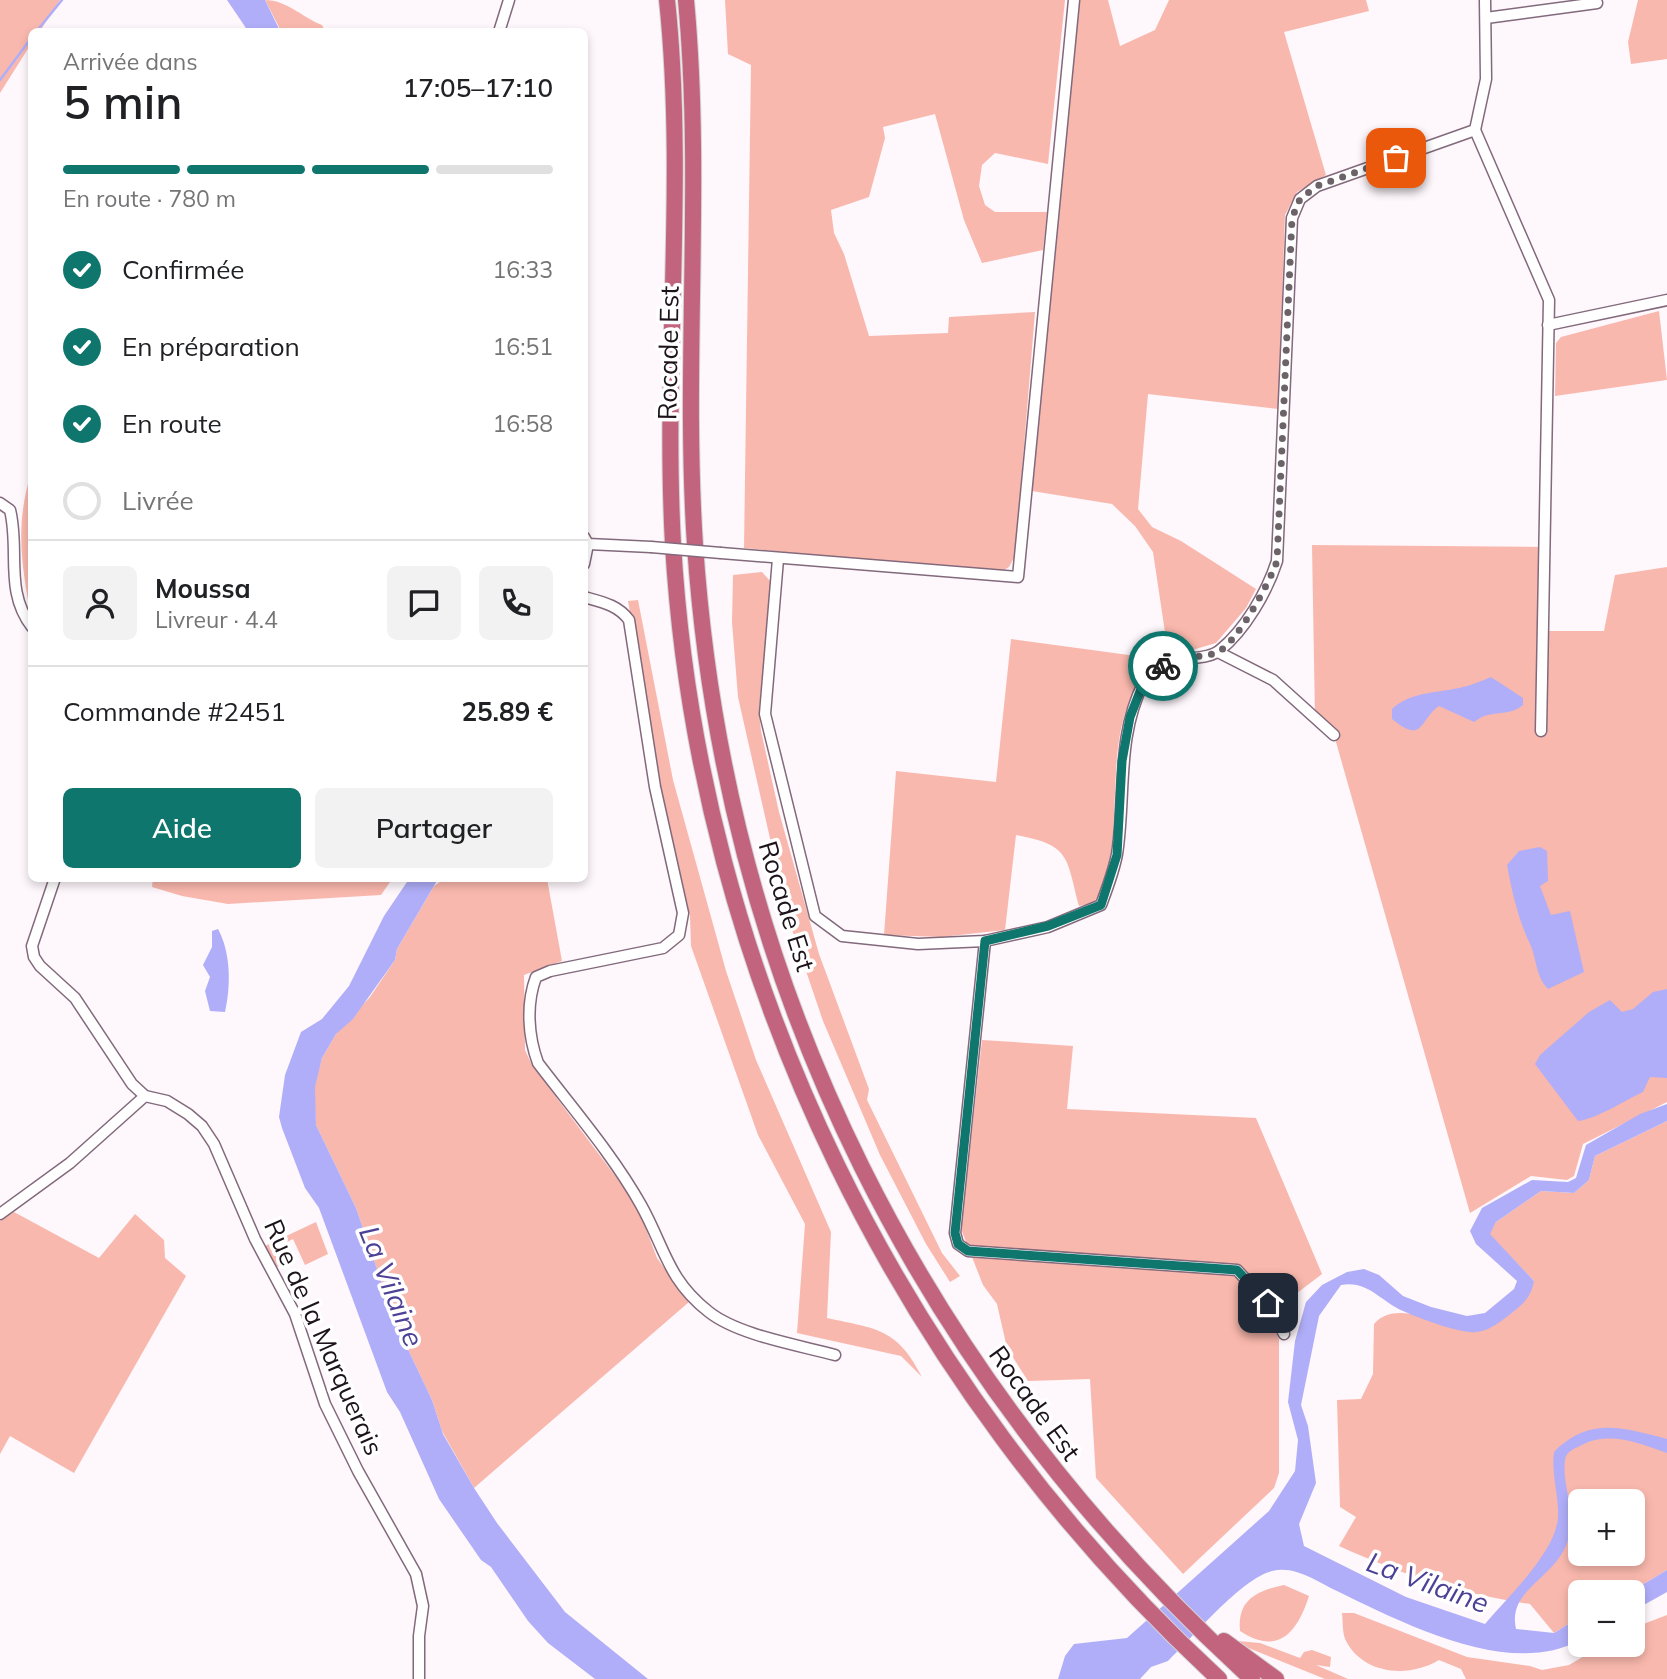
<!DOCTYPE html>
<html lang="fr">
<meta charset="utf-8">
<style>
:root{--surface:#fff;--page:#f2f2f2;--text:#202124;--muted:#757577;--line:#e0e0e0;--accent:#0f766e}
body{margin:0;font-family:Mulish,sans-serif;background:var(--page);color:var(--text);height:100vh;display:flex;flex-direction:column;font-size:26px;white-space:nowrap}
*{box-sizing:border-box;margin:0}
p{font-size:23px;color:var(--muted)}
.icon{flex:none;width:38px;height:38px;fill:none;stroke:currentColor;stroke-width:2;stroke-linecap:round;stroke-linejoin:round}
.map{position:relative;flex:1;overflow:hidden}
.panel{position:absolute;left:28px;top:28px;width:560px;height:854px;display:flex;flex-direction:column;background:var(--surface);border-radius:10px;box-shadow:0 4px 10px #0003}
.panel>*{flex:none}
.buttons{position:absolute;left:1568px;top:1489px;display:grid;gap:14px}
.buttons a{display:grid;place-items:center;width:77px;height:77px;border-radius:10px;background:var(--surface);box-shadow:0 4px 10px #0003;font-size:35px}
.pin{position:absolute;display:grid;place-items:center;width:60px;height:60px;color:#fff;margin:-30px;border-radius:14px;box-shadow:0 4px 10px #0006}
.courier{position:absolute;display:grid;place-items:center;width:70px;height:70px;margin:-35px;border:5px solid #0f766e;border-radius:50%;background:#fff;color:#222;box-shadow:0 2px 9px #0007}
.summary em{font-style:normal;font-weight:600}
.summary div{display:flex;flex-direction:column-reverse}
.summary{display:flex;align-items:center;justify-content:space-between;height:119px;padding:0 35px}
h1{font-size:46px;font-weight:600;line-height:52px}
.bar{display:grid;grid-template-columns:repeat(4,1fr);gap:10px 7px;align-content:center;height:84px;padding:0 35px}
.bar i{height:9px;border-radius:5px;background:var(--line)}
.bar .on{background:var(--accent)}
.bar p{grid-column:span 4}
.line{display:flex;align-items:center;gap:18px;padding:0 35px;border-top:2px solid var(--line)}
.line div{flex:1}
.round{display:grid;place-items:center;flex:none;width:74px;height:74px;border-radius:10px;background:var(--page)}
ol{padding:0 35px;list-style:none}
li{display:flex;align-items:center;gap:21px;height:77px}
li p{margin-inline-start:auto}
li .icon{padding:7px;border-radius:50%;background:var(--accent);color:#fff;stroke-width:4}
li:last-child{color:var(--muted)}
li i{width:38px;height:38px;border:4px solid var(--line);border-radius:50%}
.action{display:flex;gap:14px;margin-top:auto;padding:14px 35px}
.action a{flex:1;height:80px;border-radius:10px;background:var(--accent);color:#fff;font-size:28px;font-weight:600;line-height:80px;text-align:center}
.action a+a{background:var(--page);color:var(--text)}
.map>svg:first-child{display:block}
.green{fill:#f9b8ad;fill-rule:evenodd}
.water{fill:#b0aef8}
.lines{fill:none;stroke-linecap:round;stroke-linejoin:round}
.stream{stroke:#b0aef8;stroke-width:2.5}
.minor-casing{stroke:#82697b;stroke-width:13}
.highway-casing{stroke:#d6d5d6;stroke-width:18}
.minor{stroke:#fff;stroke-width:10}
.highway{stroke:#c3647f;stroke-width:16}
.minor-bridge-casing{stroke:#82697b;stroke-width:13;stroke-linecap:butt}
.minor-bridge{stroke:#fff;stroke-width:10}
.done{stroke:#6c6369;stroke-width:7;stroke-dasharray:0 12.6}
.route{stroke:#0f766e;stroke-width:9}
.labels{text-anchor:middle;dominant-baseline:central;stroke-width:7;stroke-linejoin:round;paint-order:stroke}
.street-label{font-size:26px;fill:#1d131a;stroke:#fff}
.water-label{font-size:28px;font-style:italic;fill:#4c4196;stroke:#fff}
</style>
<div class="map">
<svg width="1667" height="1679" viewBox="0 0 1667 1679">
<rect width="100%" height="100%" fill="#fef7fc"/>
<g class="green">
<polygon points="0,0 60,0 40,31 32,32 31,44 0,93"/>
<path d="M265,0c21,0 37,17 57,25l3,6h-44z"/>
<polygon points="725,0 1065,0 1048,164 995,153 982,165 979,186 985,205 995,212 1047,212 1043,250 982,263 964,220 935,114 883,127 885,138 869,197 831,210 834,233 844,254 869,336 948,333 949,317 1035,312 1015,556 1009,567 999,573 744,548 751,65 728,54"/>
<polygon points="1077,0 1108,0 1120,46 1155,30 1169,0 1366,0 1369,11 1284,32 1326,175 1297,192 1285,215 1278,409 1148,394 1138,509 1152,527 1181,541 1256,589 1246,608 1216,643 1175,655 1170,650 1166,639 1153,552 1135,526 1112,504 1032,491"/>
<polygon points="1638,0 1667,0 1667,59 1631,64 1628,42"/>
<polygon points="1659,311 1667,380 1555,396 1556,343 1561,337"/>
<path d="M31,473l1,126 -4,1c-8,-46 -11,-81 3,-127z"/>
<polygon points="1312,545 1544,547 1543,631 1604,631 1615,575 1667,567 1667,1102 1583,1144 1574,1176 1567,1180 1531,1176 1470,1213 1334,735 1315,718"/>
<polygon points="762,572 771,582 759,711 761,731 779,812 819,954 869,1089 867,1100 942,1253 960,1276 950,1282 926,1244 880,1155 823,1021 788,918 738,697 732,622 733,575"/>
<path d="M638,600l35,180 53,191 30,89 75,172 -4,86c50,11 70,10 95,59l-21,-21 -104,-23 8,-109 -47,-89 -67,-189 -1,-30 -27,-120 -35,-195z"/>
<path d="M1011,639l140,19 4,6c-65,61 -20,172 -61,239l-15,3c-13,-49 -8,-61 -63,-71l-11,95 -64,7 -57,-2 12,-164 100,11z"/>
<polygon points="153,878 392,879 381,895 228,904 182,896 152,887"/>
<polygon points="444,879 547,879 562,961 524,975 525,1050 532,1065 637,1205 657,1258 689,1302 474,1488 442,1431 432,1400 396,1324 356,1208 316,1125 314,1088 322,1058 336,1034 370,997 395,960 397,949 434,886"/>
<polygon points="982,1040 1073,1046 1067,1109 1256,1118 1322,1274 1267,1316 1279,1339 1279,1473 1274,1488 1183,1574 1096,1478 1090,1379 1028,1381 1007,1348 997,1304 983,1285 961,1229"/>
<path d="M1667,1121v449l-37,22h-50v25l-26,16 -24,-29c-73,-11 -124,-28 -191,-58l17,-29 -16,-10 -3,-107 24,-1 12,-25 1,-50c23,-27 73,4 102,8l58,-51 -45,-47 7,-12 45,-31 33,2 15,-13 6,-24zM1580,1502h53v52h-53z"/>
<polygon points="14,1212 99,1258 135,1214 164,1240 165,1258 186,1276 74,1473 10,1436 0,1454 0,1221"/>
<polygon points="316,1222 328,1254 305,1265 293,1239 277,1247 282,1256 280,1266 276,1267 265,1246"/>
<path d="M1284,1585l25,11c-12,37 -31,60 -69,35 -3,-31 16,-40 44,-46z"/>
<path d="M1342,1613h12l113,44 63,9 12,4 27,-5 34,-20h30v-17l34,-13v64h-201l-5,-10 -22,-9c-30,18 -75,15 -93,-19 -4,-8 -3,-20 -4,-28z"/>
<polygon points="1238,1641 1260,1643 1300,1658 1304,1652 1312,1650 1331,1657 1330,1667 1316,1665 1348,1679 1325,1679 1246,1647"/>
</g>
<g class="water">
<polygon points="227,0 265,0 280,31 248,31"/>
<path d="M1491,677l32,21v7c-16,13 -31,3 -49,17l-35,-16c-20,14 -15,39 -47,13v-10c18,-17 44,-16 67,-21 11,-2 22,-7 32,-11z"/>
<path d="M1540,847l7,4 1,30 -8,5 11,29 19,-4 14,61 -36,17c-13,-14 -11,-30 -18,-45 -12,-25 -18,-52 -23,-79l12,-14z"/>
<polygon points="409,879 438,879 397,949 395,960 353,1019 336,1034 322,1058 315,1087 316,1125 356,1208 396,1324 432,1400 443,1434 474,1488 497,1523 565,1612 648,1679 595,1679 548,1643 528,1621 491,1567 481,1560 439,1499 400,1412 387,1392 319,1208 305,1188 282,1128 279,1117 285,1075 301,1032 322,1019 349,986 384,916"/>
<path d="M218,929c13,24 13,57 7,83l-15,-1 -5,-20 5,-14 -7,-12 9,-18v-16z"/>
<path d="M1667,989v89l-17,-1 -7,15c-19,9 -47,27 -65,29l-43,-57 5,-9 49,-43 21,-12 12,12 11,-3 20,-17z"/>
<path d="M1667,1104v17l-72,35 -6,24 -15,13 -33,-2 -45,31 -6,12 44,47c-3,17 -12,24 -25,34 -9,7 -20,16 -33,17 -15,2 -58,-14 -73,-21 -23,-10 -35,-31 -62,-26l-22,31 -18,89 7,21 8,57 -17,41 5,22 102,51 79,27c22,-26 71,-72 73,-107 1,-22 -7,-43 -4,-65 36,-36 69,-24 113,-13v14c-28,-10 -60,-23 -87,-7 -7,3 -14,6 -15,14 -4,31 18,61 -4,95 -16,26 -53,39 -45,74l38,4 26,-16v23c-70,39 -177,-17 -243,-49 -19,-9 -42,-26 -65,-20 -31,8 -79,66 -104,90l-17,6 -11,12h-82l7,-23 9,-12 53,-6 142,-127 26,-40 3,-31 -10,-38 7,-61 11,-39 16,-17 25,-13 17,-3 15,6 24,21 28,11 36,9 18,-3 29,-24 3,-8 -41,-37 -6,-13 12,-23 50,-28 36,2 8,-4 10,-33 54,-31z"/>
<polygon points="1667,1570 1667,1592 1633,1611 1630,1592"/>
</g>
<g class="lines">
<g class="stream">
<polyline points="36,32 62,0"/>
<polyline points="0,80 32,37"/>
</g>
<g class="minor-casing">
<g id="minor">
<polyline points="1486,18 1597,3"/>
<polyline points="499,32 509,0"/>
<polyline points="1475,130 1549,300 1541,731"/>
<polyline points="1548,325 1667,300"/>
<path d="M0,503l10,7c10,40 -6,81 22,117"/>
<polyline points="584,537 588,544 651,547"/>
<polyline points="721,553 1018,577 1074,0"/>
<path d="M778,559l-13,155 50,202 27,20 76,8 67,-3 63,-14 53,-22c6,-16 13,-34 16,-51 9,-58 -1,-118 27,-172 17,-32 58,-17 76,-32 25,-20 47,-58 57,-89l15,-343 8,-19 17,-13 158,-56 11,-51 -1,-79"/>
<polyline points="584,564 588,544"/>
<path d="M584,597c18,5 34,8 45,23l26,167 28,126 -4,22 -16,13 -113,23 -14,6c-10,27 -8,59 2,86 35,46 75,92 103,142 24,43 26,74 68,107 29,23 89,33 126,43"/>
<polyline points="1218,652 1273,680 1334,735"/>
<polyline points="55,878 32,946 34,957 40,966 75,998 132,1084 145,1096 167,1101 188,1114 202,1126 214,1144 255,1239 295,1314 325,1404 358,1471 416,1574 423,1606 419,1636 419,1679"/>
<polyline points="985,941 955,1233 958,1244 968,1251 1237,1270 1268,1303 1284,1334"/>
<polyline points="0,1214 70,1163 145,1096"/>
</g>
</g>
<g class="highway-casing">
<g id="highway">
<path d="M667,0c19,181 -4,363 6,544 25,432 229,843 546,1135"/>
<path d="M686,0c17,182 -3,364 9,545 30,445 229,835 557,1134"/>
<polyline points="1224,1641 1276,1679"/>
</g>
</g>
<use href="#minor" class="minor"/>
<use href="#highway" class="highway"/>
<g class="minor-bridge-casing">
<polyline id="minor-bridge" points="651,547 721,553"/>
</g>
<use href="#minor-bridge" class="minor-bridge"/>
</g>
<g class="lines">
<path class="done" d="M1163,666c15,-12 36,-7 53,-13 20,-8 54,-71 61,-92l15,-343 8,-19 17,-13 79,-28"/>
<polyline class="route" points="1163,666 1145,679 1130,717 1122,761 1117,855 1101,905 1048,926 985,941 955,1233 958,1244 968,1251 1237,1270 1268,1303"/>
</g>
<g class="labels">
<g class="street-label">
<text transform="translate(668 353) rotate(-89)">Rocade Est</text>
<text transform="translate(787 906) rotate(73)">Rocade Est</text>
<text transform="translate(324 1337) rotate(66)">Rue de la Marquerais</text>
<text transform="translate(1035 1403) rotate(54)">Rocade Est</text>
</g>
<g class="water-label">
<text transform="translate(392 1286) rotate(68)">La Vilaine</text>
<text transform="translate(1428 1582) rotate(20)">La Vilaine</text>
</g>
</g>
</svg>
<div class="buttons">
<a>+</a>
<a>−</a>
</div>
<div class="pin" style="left:1396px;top:158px;background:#ea580c"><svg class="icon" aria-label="bag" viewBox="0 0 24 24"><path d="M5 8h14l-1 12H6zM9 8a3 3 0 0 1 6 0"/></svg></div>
<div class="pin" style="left:1268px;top:1303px;background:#1f2937"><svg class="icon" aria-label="home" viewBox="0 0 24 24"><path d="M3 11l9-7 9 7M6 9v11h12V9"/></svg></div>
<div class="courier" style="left:1163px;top:666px"><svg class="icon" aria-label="bike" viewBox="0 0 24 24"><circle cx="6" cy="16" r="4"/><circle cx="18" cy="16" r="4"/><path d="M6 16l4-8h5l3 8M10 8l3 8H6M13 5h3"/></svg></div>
<section class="panel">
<div class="summary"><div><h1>5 min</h1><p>Arrivée dans</p></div><em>17:05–17:10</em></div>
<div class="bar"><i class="on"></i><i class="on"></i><i class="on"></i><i></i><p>En route · 780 m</p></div>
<ol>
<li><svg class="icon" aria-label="check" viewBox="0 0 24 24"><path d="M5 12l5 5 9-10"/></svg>Confirmée<p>16:33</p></li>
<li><svg class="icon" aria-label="check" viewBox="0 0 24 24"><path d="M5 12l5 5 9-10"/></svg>En préparation<p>16:51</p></li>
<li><svg class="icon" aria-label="check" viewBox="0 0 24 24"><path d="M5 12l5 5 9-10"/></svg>En route<p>16:58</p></li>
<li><i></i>Livrée</li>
</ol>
<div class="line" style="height:126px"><a class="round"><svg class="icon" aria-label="person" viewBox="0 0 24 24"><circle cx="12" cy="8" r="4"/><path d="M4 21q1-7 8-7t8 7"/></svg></a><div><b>Moussa</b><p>Livreur · 4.4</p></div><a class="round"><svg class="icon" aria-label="chat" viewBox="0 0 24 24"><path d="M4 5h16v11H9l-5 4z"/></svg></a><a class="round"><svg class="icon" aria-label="phone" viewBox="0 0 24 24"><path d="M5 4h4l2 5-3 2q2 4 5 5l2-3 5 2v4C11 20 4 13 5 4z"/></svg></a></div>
<div class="line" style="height:91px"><div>Commande #2451</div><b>25.89 €</b></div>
<div class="action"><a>Aide</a><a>Partager</a></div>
</section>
</div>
